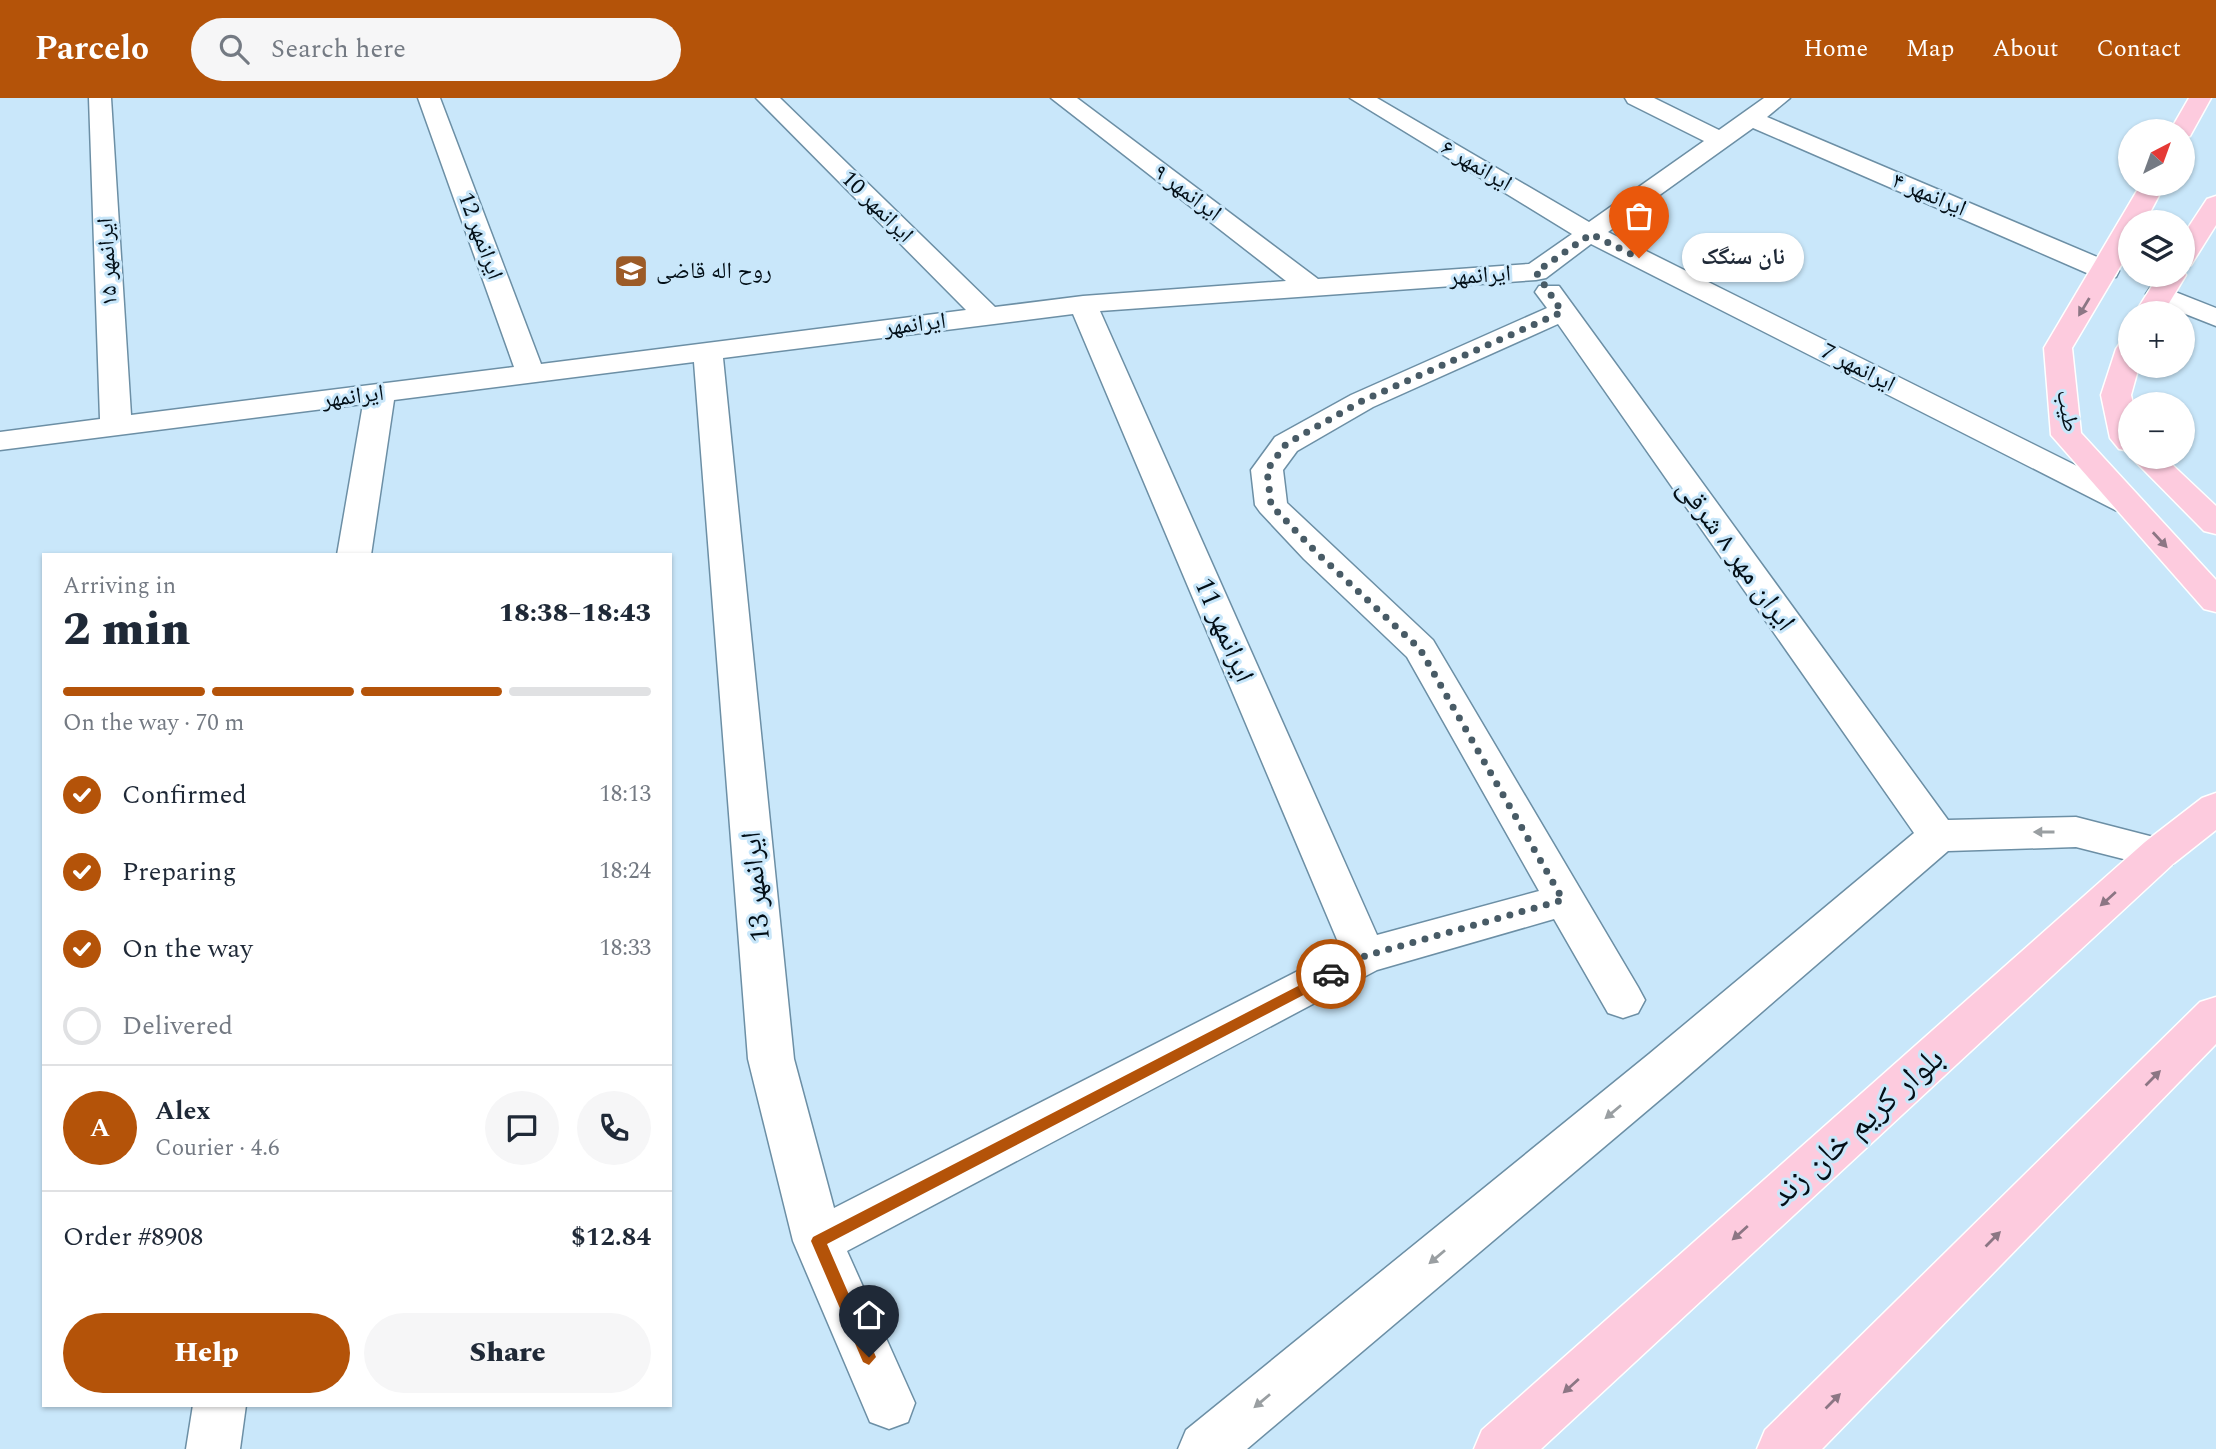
<!DOCTYPE html>
<meta charset="utf-8">
<style>
:root{--surface:#fff;--page:#f6f6f7;--text:#1f2937;--muted:#747a83;--line:#e0e1e3;--accent:#b45309}
body{margin:0;font-family:Spectral,"Noto Naskh Arabic",serif;background:var(--page);color:var(--text);height:100vh;display:flex;flex-direction:column;font-size:26px;white-space:nowrap}
*{box-sizing:border-box;margin:0}
p{font-size:23px;color:var(--muted)}
.icon{flex:none;width:38px;height:38px;fill:none;stroke:currentColor;stroke-width:2;stroke-linecap:round;stroke-linejoin:round}
.map{position:relative;flex:1;overflow:hidden}
.drawer{position:absolute;left:42px;top:455px;width:630px;height:854px;display:flex;flex-direction:column;background:var(--surface);border-radius:0px;box-shadow:0 2px 5px #0004}
.drawer>*{flex:none}
.needle{width:46px;rotate:41deg}
.controls{position:absolute;left:2118px;top:21px;display:grid;gap:14px}
.controls a{display:grid;place-items:center;width:77px;height:77px;border-radius:50%;background:var(--surface);box-shadow:0 2px 5px #0004;font-size:35px}
.pin{position:absolute;display:grid;place-items:center;width:60px;height:60px;color:#fff;margin:-72px -30px;border-radius:50% 50% 50% 0;rotate:-45deg;box-shadow:0 0 7px #0007}
.pin .icon{rotate:45deg}
.courier{position:absolute;display:grid;place-items:center;width:70px;height:70px;margin:-35px;border:5px solid #b45309;border-radius:50%;background:#fff;color:#222;box-shadow:0 2px 9px #0007}
.bubble{position:absolute;height:49px;border-radius:24px;background:var(--surface);box-shadow:0 2px 5px #0004;font-size:23px;font-weight:800;line-height:49px;text-align:center}
.headline em{font-style:normal;font-weight:800}
.headline div{display:flex;flex-direction:column-reverse}
.headline{display:flex;align-items:center;justify-content:space-between;height:119px;padding:0 21px}
h1{font-size:46px;font-weight:800;line-height:52px}
.bar{display:grid;grid-template-columns:repeat(4,1fr);gap:10px 7px;align-content:center;height:84px;padding:0 21px}
.bar i{height:9px;border-radius:5px;background:var(--line)}
.bar .on{background:var(--accent)}
.bar p{grid-column:span 4}
.line{display:flex;align-items:center;gap:18px;padding:0 21px;border-top:2px solid var(--line)}
.line div{flex:1}
.round{display:grid;place-items:center;flex:none;width:74px;height:74px;border-radius:37px;background:var(--page)}
ol{padding:0 21px;list-style:none}
li{display:flex;align-items:center;gap:21px;height:77px}
li p{margin-inline-start:auto}
li .icon{padding:7px;border-radius:50%;background:var(--accent);color:#fff;stroke-width:4}
li:last-child{color:var(--muted)}
li i{width:38px;height:38px;border:4px solid var(--line);border-radius:50%}
.primary-button{display:flex;gap:14px;margin-top:auto;padding:14px 21px}
.primary-button a{flex:1;height:80px;border-radius:42px;background:var(--accent);color:#fff;font-size:28px;font-weight:800;line-height:80px;text-align:center}
.primary-button a+a{background:var(--page);color:var(--text)}
header{display:flex;align-items:center;gap:42px;box-sizing:border-box;height:98px;padding:0 35px;background:var(--accent);color:#fff}
header strong{font-size:33px}
nav{display:flex;gap:38px;margin-inline-start:auto;font-size:24px}
.search{width:490px;height:63px;background:var(--page);display:flex;align-items:center;gap:18px;box-sizing:border-box;padding:0 24px;border-radius:38px;color:var(--muted);font-size:26px}
.map>svg:first-child{display:block}
.lines{fill:none;stroke-linecap:round;stroke-linejoin:round}
.minor-casing{stroke:#6c8fa5;stroke-width:3}
.major-casing{stroke:#fff;stroke-width:3}
.minor{fill:#fff;fill-rule:evenodd}
.major{fill:#fdcbde;fill-rule:evenodd}
.oneway{fill:#8c7684}
.oneway2{fill:#9a9fa2}
.route{fill:#b45309}
.done{stroke:#485b66;stroke-width:7;stroke-dasharray:0 12.6}
.labels{text-anchor:middle;dominant-baseline:central;stroke-width:6;stroke-linejoin:round;paint-order:stroke}
.far-street-label{font-size:23px;fill:#030f17;stroke:#c9e7fa}
.far-poi-label{font-size:23px;fill:#030f17;stroke:#c9e7fa;text-anchor:start}
.street-label{font-size:28px;fill:#030f17;stroke:#c9e7fa}
.near-street-label{font-size:33px;fill:#030f17;stroke:#c9e7fa}
</style>
<header>
<strong>Parcelo</strong>
<div class="search"><svg class="icon" aria-label="search" viewBox="0 0 24 24"><circle cx="10" cy="10" r="6"/><path d="M15 15l6 6"/></svg>Search here</div>
<nav><a>Home</a><a>Map</a><a>About</a><a>Contact</a></nav>
</header>
<div class="map">
<svg width="2216" height="1351" viewBox="0 0 2216 1351">
<rect width="100%" height="100%" fill="#c9e7fa"/>
<g class="lines">
<g class="minor-casing">
<g id="minor">
<path d="M89,0h22l20,317 383,-48 -96,-269h22l101,266 425,-54 -210,-212h24l215,209 88,-11 203,-15 -235,-183h26l241,181 211,-15 43,-30 -222,-136h27l212,124 115,-81 -76,-38 -3,-5h29l65,32 45,-32h26l-23,19 349,148 3,6 -3,6h-20l-343,-149 -145,104 529,264 5,7 -5,7 -11,3 -11,-3 -524,-266 -45,34 -10,2 -436,31 277,624 162,-44 -132,-234 -103,-98 -44,-47 -5,-7 -4,-35 24,-33 76,-42 196,-87 -12,-16 4,-6h20l389,534 128,-3 97,25 6,11 -6,11 -14,4 -83,-21 -128,4 -267,231 -434,367h-69l8,-19 463,-376 265,-221 -356,-509 -185,83 -76,44 -14,19 4,33 146,137 205,347 7,13 -7,13 -15,5 -15,-5 -54,-94 -177,51 -530,281 68,152 -7,19 -19,7 -19,-7 -77,-181 -45,-182 -54,-697 -300,38 -23,155h-34l26,-151 -363,46v-18l100,-13zM1073,216l268,635 -507,259 -40,-149 -71,-701z"/>
<polygon points="2160,188 2216,210 2216,228 2150,202 2146,196 2150,190"/>
<polygon points="193,1307 246,1307 240,1351 186,1351"/>
</g>
</g>
<g class="major-casing">
<g id="major">
<polygon points="2189,0 2211,0 2190,38 2182,40 2182,33 2170,33"/>
<polygon points="2141,86 2165,86 2145,124 2130,124 2130,152 2072,250 2081,335 2216,482 2216,514 2204,511 2051,337 2044,250"/>
<polygon points="2216,98 2216,127 2191,167 2182,169 2182,139 2207,101"/>
<polygon points="2182,172 2186,177 2163,215 2135,215 2159,177 2182,177"/>
<polygon points="2130,242 2130,268 2139,268 2131,297 2133,306 2130,306 2130,353 2119,351 2110,340 2101,297 2116,251 2120,245"/>
<polygon points="2131,359 2164,359 2216,408 2216,436 2204,433"/>
<polygon points="2216,695 2216,732 2173,766 1541,1351 1474,1351 1482,1332 2145,744 2202,700"/>
<polygon points="2216,899 2216,946 1822,1351 1757,1351 1765,1332 2200,904"/>
</g>
</g>
<use href="#minor" class="minor"/>
<use href="#major" class="major"/>
</g>
<defs><path id="oneway-solid" d="M-6-.8H1V-3.2L6.5 0L1 3.2V.8H-6Z" transform="scale(1.75)"/></defs>
<g class="oneway">
<use href="#oneway-solid" transform="translate(2084 209) rotate(121)"/>
<use href="#oneway-solid" transform="translate(2160 442) rotate(47)"/>
<use href="#oneway-solid" transform="translate(2108 801) rotate(138)"/>
<use href="#oneway-solid" transform="translate(2153 980) rotate(-45)"/>
<use href="#oneway-solid" transform="translate(1740 1135) rotate(138)"/>
<use href="#oneway-solid" transform="translate(1993 1141) rotate(-45)"/>
<use href="#oneway-solid" transform="translate(1571 1288) rotate(138)"/>
<use href="#oneway-solid" transform="translate(1833 1303) rotate(-45)"/>
</g>
<g class="oneway2">
<use href="#oneway-solid" transform="translate(2044 734) rotate(-180)"/>
<use href="#oneway-solid" transform="translate(1613 1014) rotate(140)"/>
<use href="#oneway-solid" transform="translate(1437 1159) rotate(140)"/>
<use href="#oneway-solid" transform="translate(1262 1303) rotate(140)"/>
</g>
<polygon class="route" points="1331,871 1336,872 1336,880 827,1146 876,1259 869,1267 863,1264 811,1143 813,1139"/>
<g class="lines">
<polyline class="done" points="1331,876 1365,858 1563,802 1420,551 1316,454 1271,407 1267,372 1286,346 1362,303 1562,214 1536,174 1591,136 1639,160"/>
</g>
<defs>
<g id="school-square" transform="scale(1.75)"><rect x="-9" y="-9" width="18" height="18" rx="4" fill="#9c5b27" stroke="#c9e7fa"/><path d="M0-5L7-2L0 1L-7-2ZM-4 1L0 2.5L4 1V4Q0 6-4 4Z" fill="#fff"/></g>
</defs>
<g fill-rule="evenodd">
<use href="#school-square" x="631" y="173"/>
</g>
<g class="labels">
<g class="far-street-label">
<text transform="translate(1476 68) rotate(31)">ایرانمهر ۶</text>
<text transform="translate(1187 95) rotate(37)">ایرانمهر ۹</text>
<text transform="translate(1929 97) rotate(23)">ایرانمهر ۴</text>
<text transform="translate(877 109) rotate(45)">ایرانمهر 10</text>
<text transform="translate(480 138) rotate(70)">ایرانمهر 12</text>
<text transform="translate(108 164) rotate(-93)">ایرانمهر ۱۵</text>
<text transform="translate(1480 178) rotate(-4)">ایرانمهر</text>
<text transform="translate(915 227) rotate(-7)">ایرانمهر</text>
<text transform="translate(1858 270) rotate(27)">ایرانمهر 7</text>
<text transform="translate(353 299) rotate(-7)">ایرانمهر</text>
<text transform="translate(2067 313) rotate(80)">طیب</text>
</g>
<g class="far-poi-label">
<text x="656" y="173">روح اله قاضی</text>
</g>
<g class="street-label">
<text transform="translate(1736 457) rotate(54)">ایران مهر ٨ شرقی</text>
<text transform="translate(1224 532) rotate(67)">ایرانمهر 11</text>
<text transform="translate(756 789) rotate(-95)">ایرانمهر 13</text>
</g>
<g class="near-street-label">
<text transform="translate(1857 1029) rotate(-42)">بلوار کریم خان زند</text>
</g>
</g>
</svg>
<div class="controls">
<a><svg class="needle" viewBox="-14 -14 28 28"><path d="M0-13l5 13h-10z" fill="#e53935"/><path d="M0 13l5-13h-10z" fill="#747a83"/></svg></a>
<a><svg class="icon" aria-label="layers" viewBox="0 0 24 24"><path d="M12 4l9 5-9 5-9-5zM3 14l9 5 9-5"/></svg></a>
<a>+</a>
<a>−</a>
</div>
<div class="pin" style="left:1639px;top:160px;background:#ea580c"><svg class="icon" aria-label="bag" viewBox="0 0 24 24"><path d="M5 8h14l-1 12H6zM9 8a3 3 0 0 1 6 0"/></svg></div>
<div class="pin" style="left:869px;top:1259px;background:#1f2937"><svg class="icon" aria-label="home" viewBox="0 0 24 24"><path d="M3 11l9-7 9 7M6 9v11h12V9"/></svg></div>
<div class="courier" style="left:1331px;top:876px"><svg class="icon" aria-label="car" viewBox="0 0 24 24"><path d="M5 17H2v-5l4-1 3-4h7l3 4 3 1v5h-3M9 17h6M6 11h13"/><circle cx="7" cy="17" r="2"/><circle cx="17" cy="17" r="2"/></svg></div>
<div class="bubble" style="left:1682px;top:135px;width:122px">نان سنگک</div>
<section class="drawer">
<div class="headline"><div><h1>2 min</h1><p>Arriving in</p></div><em>18:38–18:43</em></div>
<div class="bar"><i class="on"></i><i class="on"></i><i class="on"></i><i></i><p>On the way · 70 m</p></div>
<ol>
<li><svg class="icon" aria-label="check" viewBox="0 0 24 24"><path d="M5 12l5 5 9-10"/></svg>Confirmed<p>18:13</p></li>
<li><svg class="icon" aria-label="check" viewBox="0 0 24 24"><path d="M5 12l5 5 9-10"/></svg>Preparing<p>18:24</p></li>
<li><svg class="icon" aria-label="check" viewBox="0 0 24 24"><path d="M5 12l5 5 9-10"/></svg>On the way<p>18:33</p></li>
<li><i></i>Delivered</li>
</ol>
<div class="line" style="height:126px"><b class="round" style="background:var(--accent);color:#fff">A</b><div><b>Alex</b><p>Courier · 4.6</p></div><a class="round"><svg class="icon" aria-label="chat" viewBox="0 0 24 24"><path d="M4 5h16v11H9l-5 4z"/></svg></a><a class="round"><svg class="icon" aria-label="phone" viewBox="0 0 24 24"><path d="M5 4h4l2 5-3 2q2 4 5 5l2-3 5 2v4C11 20 4 13 5 4z"/></svg></a></div>
<div class="line" style="height:91px"><div>Order #8908</div><b>$12.84</b></div>
<div class="primary-button"><a>Help</a><a>Share</a></div>
</section>
</div>
